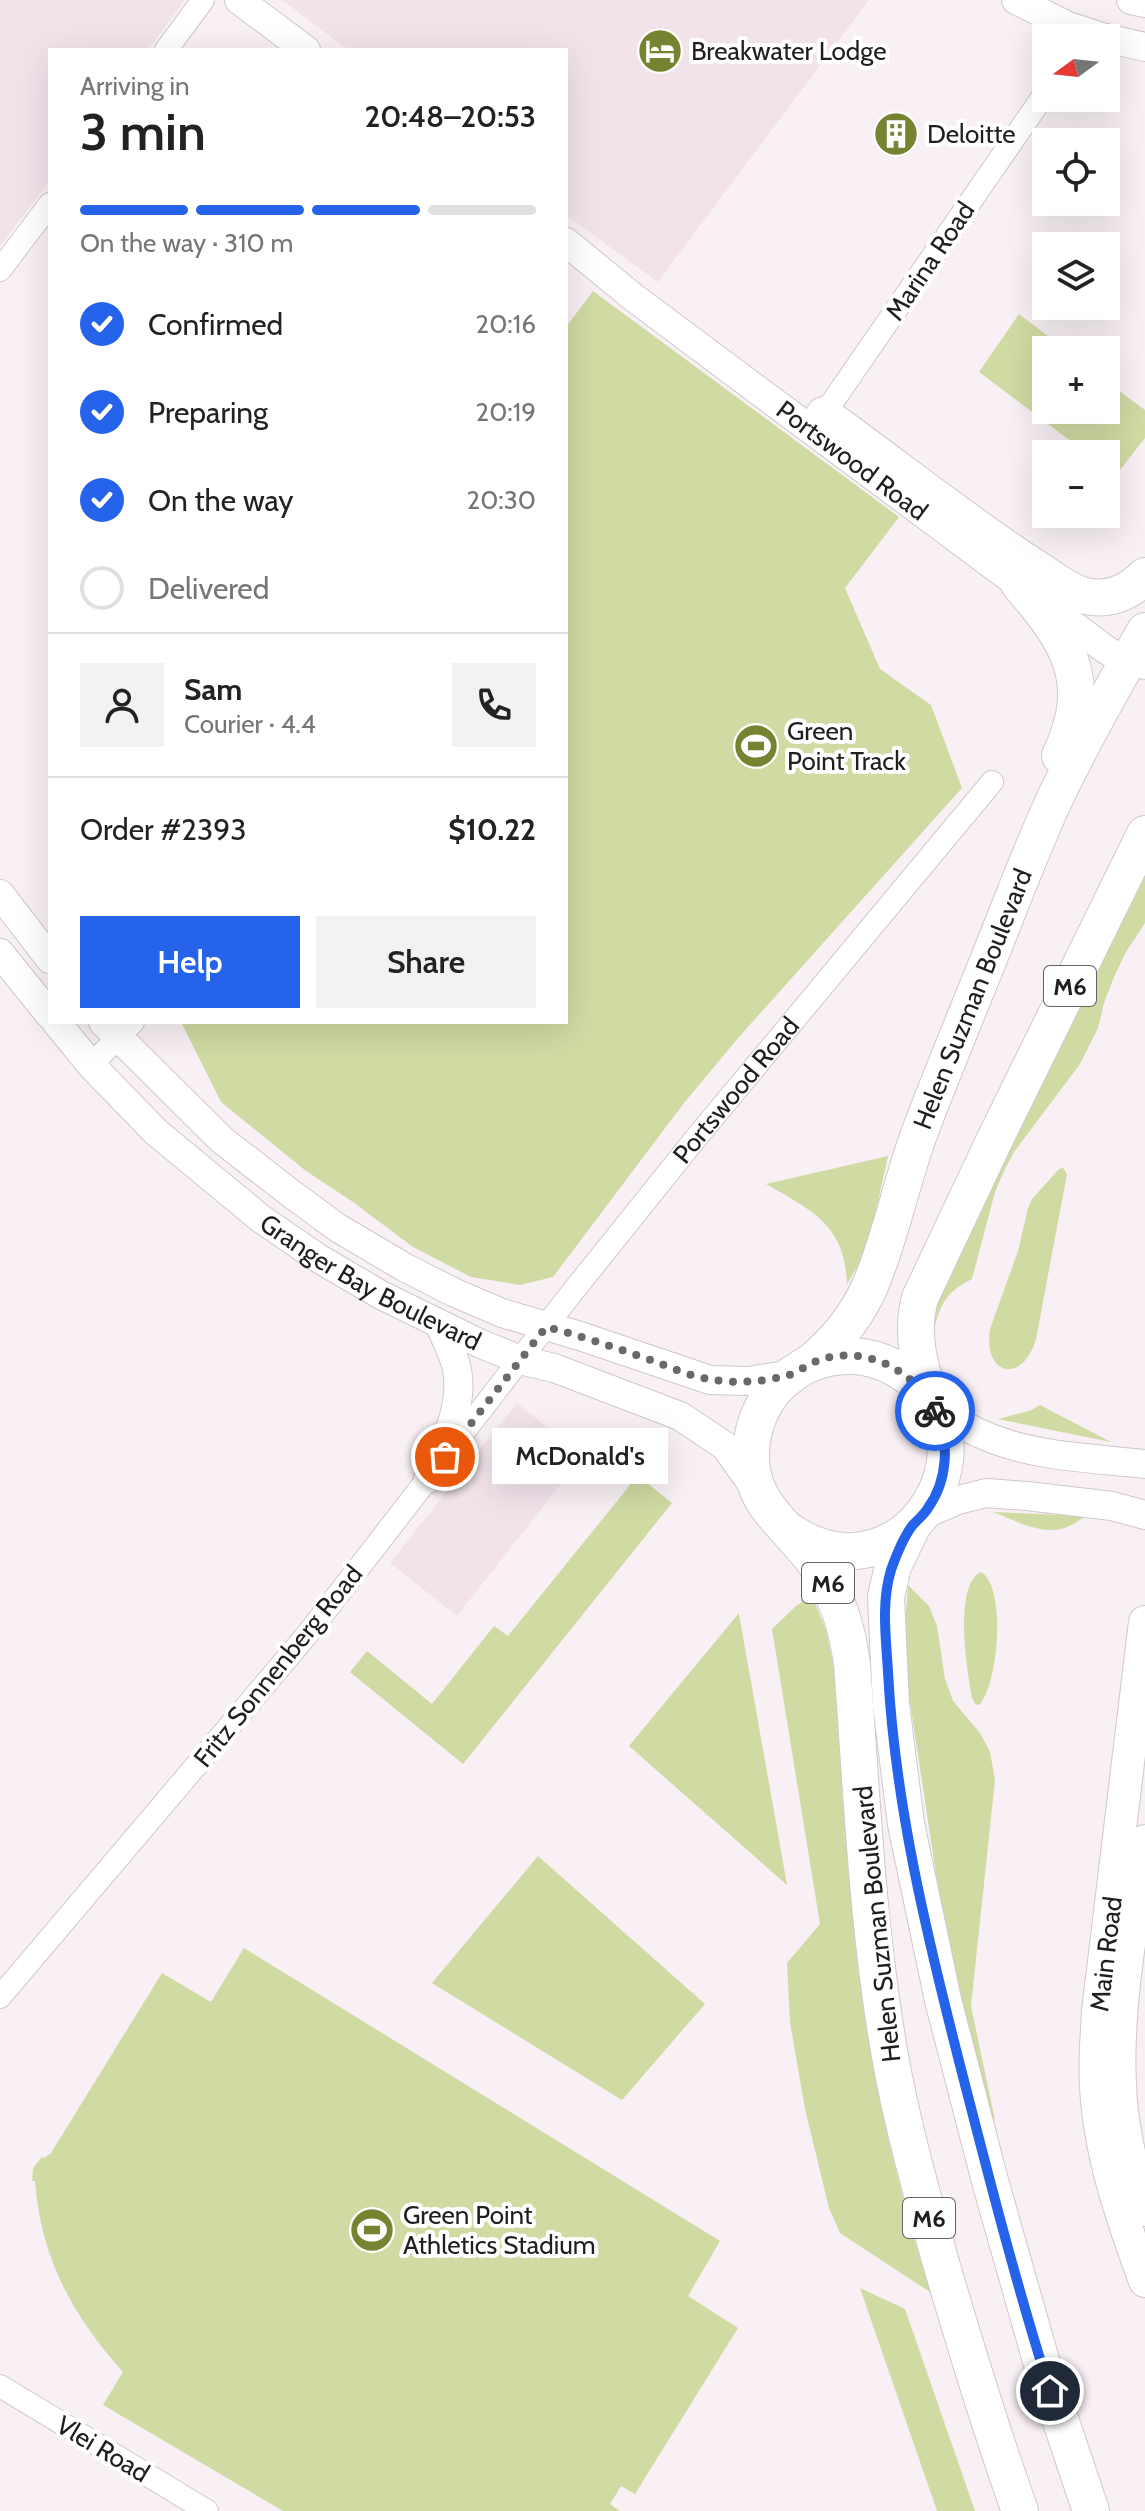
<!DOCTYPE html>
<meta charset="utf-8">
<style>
:root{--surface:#fff;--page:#f2f2f2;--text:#222;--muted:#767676;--line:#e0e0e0;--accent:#2563eb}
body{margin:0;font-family:Cabin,sans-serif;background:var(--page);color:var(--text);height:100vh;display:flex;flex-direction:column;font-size:30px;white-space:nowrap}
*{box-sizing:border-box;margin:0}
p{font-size:26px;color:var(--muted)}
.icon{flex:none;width:44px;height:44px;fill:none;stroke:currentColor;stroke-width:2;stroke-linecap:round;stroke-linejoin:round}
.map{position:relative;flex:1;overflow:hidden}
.drawer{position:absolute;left:48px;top:48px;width:520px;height:976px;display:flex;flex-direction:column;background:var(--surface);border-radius:0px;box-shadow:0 8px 32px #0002}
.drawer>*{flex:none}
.needle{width:52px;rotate:255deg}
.fabs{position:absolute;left:1032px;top:24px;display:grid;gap:16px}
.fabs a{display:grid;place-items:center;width:88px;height:88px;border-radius:0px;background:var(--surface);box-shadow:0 8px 32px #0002;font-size:40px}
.pin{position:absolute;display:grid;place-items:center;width:68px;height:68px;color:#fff;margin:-34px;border:4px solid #fff;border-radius:50%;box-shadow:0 2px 8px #0007}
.courier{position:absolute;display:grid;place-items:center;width:80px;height:80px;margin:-40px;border:6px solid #2563eb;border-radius:50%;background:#fff;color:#222;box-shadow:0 2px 10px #0007}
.bubble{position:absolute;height:56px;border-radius:0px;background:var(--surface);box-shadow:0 8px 32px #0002;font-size:26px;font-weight:600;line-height:56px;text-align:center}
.head em{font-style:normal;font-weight:600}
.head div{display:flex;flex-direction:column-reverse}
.head{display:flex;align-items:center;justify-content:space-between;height:136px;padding:0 32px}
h1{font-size:52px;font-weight:600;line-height:60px}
.bar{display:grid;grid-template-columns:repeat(4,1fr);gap:12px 8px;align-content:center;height:96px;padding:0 32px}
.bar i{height:10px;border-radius:6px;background:var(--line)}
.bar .active{background:var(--accent)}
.bar p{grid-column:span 4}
.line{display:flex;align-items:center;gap:20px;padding:0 32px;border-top:2px solid var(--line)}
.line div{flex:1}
.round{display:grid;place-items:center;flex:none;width:84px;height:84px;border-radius:0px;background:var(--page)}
ol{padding:0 32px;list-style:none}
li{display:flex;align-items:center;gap:24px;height:88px}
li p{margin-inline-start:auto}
li .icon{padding:8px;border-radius:50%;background:var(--accent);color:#fff;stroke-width:4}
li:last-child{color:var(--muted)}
li i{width:44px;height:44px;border:4px solid var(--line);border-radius:50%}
.cta{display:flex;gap:16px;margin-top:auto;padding:16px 32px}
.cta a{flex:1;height:92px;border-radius:0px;background:var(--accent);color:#fff;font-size:32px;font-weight:600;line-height:92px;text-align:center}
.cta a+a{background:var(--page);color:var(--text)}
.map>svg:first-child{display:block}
.built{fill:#f2e3eb}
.green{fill:#d0daa3}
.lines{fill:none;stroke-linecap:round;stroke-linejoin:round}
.minor-casing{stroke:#cfc8cc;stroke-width:24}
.tertiary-casing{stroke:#cfc8cc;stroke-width:30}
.secondary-casing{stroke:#cfc8cc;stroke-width:34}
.primary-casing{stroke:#cfc8cc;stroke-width:38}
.minor{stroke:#fff;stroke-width:22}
.tertiary{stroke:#fff;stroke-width:28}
.secondary{stroke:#fff;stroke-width:32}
.primary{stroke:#fff;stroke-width:36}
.done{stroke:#6c686a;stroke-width:8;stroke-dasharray:0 14.4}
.route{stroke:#2563eb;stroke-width:10}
.labels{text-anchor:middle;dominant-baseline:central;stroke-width:8;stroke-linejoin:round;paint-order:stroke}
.shield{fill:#fff;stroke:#646263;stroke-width:2}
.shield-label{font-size:24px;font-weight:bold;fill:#211e20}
.poi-label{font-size:26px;fill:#211e20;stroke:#fff;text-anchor:start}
.street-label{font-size:26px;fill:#211e20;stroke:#fff}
</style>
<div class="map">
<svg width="1145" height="2511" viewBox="0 0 1145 2511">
<rect width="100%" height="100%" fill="#f8f0f4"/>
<g class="built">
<polygon points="0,0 185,0 148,50 50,50 50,180 0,247"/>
<polygon points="282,0 869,0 658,282 566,215 566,50 348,50"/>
<polygon points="517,1403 583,1456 457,1616 390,1563"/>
</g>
<g class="green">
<polygon points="593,291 899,517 845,588 880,669 931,705 962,788 738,1038 684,1103 553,1277 520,1285 471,1277 413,1247 353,1202 306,1171 221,1102 181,1022 566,1022 566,327"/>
<polygon points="1019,314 1066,350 1046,350 1046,410 1106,410 1106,381 1145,410 1145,438 1116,475 1106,467 1106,454 1088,454 979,372"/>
<path d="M1145,870v53l-19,29 -12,25 -10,26 -6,25 -18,36 -66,88 -9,17 -10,23 -23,87c-29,14 -32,28 -40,57l6,-38z"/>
<path d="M888,1156l-21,95 -20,33c-2,-59 -34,-73 -81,-100z"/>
<path d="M1063,1168l4,6 -31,165c-13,45 -53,38 -46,-10l28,-78 10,-43 4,-9 27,-30z"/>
<polygon points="1040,1405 1111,1442 998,1419 1029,1411"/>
<polygon points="595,1441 672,1503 463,1764 350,1672 367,1651 432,1704 494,1626 508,1636 630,1485 599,1461 594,1466 583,1456"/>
<path d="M993,1512l92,4c-32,27 -58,9 -92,-4z"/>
<path d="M981,1572c26,15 17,114 -2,133l-4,-1 -3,-6c-5,-27 -19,-113 9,-126z"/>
<polygon points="908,1585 929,1606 937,1626 945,1679 953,1701 980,1733 990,1752 995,1780 971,2006 995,2120 981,2100 959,2009 937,1880 908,1689 904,1641"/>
<polygon points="812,1596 826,1630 837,1683 876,2077 889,2143 911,2229 930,2289 936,2296 840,2233 829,2208 805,2109 790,2022 787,1963 820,1924 772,1629 796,1606"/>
<polygon points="739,1613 739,1614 787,1885 629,1746"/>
<polygon points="538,1856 705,2004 622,2100 432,1983"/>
<path d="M244,1948l476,293 -32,55 50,32 -103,166 -14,-8 -11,18 10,7h-337l-180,-106 20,-33c-50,-56 -82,-113 -88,-191h-3l1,-13 9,-11 2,1 7,-5 111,-180 49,29z"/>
<polygon points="860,2288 905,2309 975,2511 937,2511"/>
</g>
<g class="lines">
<g class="minor-casing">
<g id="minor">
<polyline points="166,50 203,0"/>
<polyline points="0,270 50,204"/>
<polyline points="818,423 1046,92"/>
<polyline points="91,1065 133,1022"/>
<path id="s1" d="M0,1997l306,-361 264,-341 126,-157 296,-356"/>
<polyline points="0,2386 207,2511"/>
</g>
</g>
<g class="tertiary-casing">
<g id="tertiary">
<polyline points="239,0 306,50"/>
<polyline points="1016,0 1068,26 1105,38"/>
<polyline points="1131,0 1145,3"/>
<polyline points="1106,38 1145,47"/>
<path id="s2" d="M566,242l67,55 472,352 11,7 29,9"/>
<polyline points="0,894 50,959"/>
<polyline points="0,953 50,1015"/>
<path id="s3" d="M56,1022l35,43 65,67 104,86 58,40 63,37 98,48 41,17 34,8 126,48 45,30 29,41"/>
<polyline points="103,1022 222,1140 289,1192 338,1228 404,1267 453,1292 502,1313 580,1336 710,1380 749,1381 792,1374"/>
<path d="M933,1406c16,9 31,21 48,28 50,23 110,24 164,30"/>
<path d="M428,1479c16,-36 38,-74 28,-114 -4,-14 -11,-28 -17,-41"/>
<polyline points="923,1515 958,1500 986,1493 1027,1496 1112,1506 1145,1515"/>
</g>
</g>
<g class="secondary-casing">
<g id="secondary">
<path d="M1145,1622l-47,389c-1,25 -4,49 -2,74 3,68 26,133 49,196"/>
<path d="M1145,1841c-12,76 -29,167 -25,243 1,43 12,85 25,126"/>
</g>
</g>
<g class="primary-casing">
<g id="primary">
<path d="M824,415c71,51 140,107 213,154 15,9 31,23 48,27 24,5 43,-3 60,-20"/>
<path d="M1019,584c48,56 77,96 41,172"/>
<path d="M931,1403c-11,-36 -21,-68 -11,-105l75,-159 150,-305"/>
<polyline points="912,1527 893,1566 886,1597 891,1704 906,1824 943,2000 990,2181 1044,2371 1091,2511"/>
<path d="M791,1532c116,77 220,-100 104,-164 -27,-15 -59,-16 -88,-3"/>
<path id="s4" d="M1020,2511c-30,-84 -56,-169 -81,-255 -18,-66 -37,-132 -49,-200 -23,-129 -28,-261 -38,-392 -5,-38 -15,-69 -37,-101 -26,-38 -66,-57 -64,-111 1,-30 15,-60 40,-77 8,-6 17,-10 25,-17 22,-19 42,-45 54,-72 22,-52 32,-108 52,-160 23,-60 48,-120 72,-180 20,-50 39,-101 62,-150 27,-56 58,-111 89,-165"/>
</g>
</g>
<use href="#minor" class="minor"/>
<use href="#tertiary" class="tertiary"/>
<use href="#secondary" class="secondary"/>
<use href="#primary" class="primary"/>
</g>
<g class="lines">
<path class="done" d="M445,1457l101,-130c36,9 70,21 105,33 19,7 38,16 58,19 26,5 55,3 80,-4 11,-4 21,-12 33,-16 46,-13 91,11 113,52"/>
<path class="route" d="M935,1411c15,30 13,69 -7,97 -4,7 -11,12 -16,18 -9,12 -16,30 -21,44 -10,33 -5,68 -3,102 7,133 39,264 72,393 28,109 56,219 90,326"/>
</g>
<defs>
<g id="hotel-disc" transform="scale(2.3)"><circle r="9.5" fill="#778330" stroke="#fff"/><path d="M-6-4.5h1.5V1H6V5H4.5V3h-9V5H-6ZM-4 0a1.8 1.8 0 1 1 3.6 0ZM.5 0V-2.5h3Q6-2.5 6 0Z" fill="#fff"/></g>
<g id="building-disc" transform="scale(2.3)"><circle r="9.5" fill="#778330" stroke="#fff"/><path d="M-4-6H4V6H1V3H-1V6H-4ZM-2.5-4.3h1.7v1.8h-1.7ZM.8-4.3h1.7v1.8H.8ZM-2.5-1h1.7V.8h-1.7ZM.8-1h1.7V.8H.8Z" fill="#fff"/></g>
<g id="stadium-disc" transform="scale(2.3)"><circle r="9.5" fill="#778330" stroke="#fff"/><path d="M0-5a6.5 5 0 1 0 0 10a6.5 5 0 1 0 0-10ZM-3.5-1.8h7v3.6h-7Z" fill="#fff"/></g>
</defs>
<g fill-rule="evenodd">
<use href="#hotel-disc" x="660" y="51"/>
<use href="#building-disc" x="896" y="134"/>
<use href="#stadium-disc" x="756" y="746"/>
<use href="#stadium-disc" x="372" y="2230"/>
</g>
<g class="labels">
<g class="shield">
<rect x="1044" y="966" width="52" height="40" rx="6"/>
<rect x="802" y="1563" width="52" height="40" rx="6"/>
<rect x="903" y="2198" width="52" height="40" rx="6"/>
</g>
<g class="shield-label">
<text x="1070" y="986">M6</text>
<text x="828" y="1583">M6</text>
<text x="929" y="2218">M6</text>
</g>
<g class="poi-label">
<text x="691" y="51">Breakwater Lodge</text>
<text x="927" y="134">Deloitte</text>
<text x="787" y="731">Green<tspan x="787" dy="30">Point Track</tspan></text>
<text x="403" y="2215">Green Point<tspan x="403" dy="30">Athletics Stadium</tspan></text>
</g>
<g class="street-label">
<text transform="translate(930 261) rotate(-56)">Marina Road</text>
<text stroke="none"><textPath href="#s2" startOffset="360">Portswood Road</textPath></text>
<text stroke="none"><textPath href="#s4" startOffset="1624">Helen Suzman Boulevard</textPath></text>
<text stroke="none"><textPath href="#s1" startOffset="1168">Portswood Road</textPath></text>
<text stroke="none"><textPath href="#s3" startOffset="412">Granger Bay Boulevard</textPath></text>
<text transform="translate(278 1666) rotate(-51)">Fritz Sonnenberg Road</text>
<text transform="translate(877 1924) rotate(-96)">Helen Suzman Boulevard</text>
<text transform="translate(1106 1954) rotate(-83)">Main Road</text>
<text transform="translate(103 2449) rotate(31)">Vlei Road</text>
</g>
</g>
</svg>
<div class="fabs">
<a><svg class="needle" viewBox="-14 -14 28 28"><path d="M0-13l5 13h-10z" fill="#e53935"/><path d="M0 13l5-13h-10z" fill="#767676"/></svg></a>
<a><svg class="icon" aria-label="locate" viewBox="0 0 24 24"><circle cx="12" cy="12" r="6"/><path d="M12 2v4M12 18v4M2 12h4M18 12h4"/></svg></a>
<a><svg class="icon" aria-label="layers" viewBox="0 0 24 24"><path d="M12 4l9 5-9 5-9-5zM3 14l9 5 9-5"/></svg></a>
<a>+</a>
<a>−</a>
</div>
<div class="pin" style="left:445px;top:1457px;background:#ea580c"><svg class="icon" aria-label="bag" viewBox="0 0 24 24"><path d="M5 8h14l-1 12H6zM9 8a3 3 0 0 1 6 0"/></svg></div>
<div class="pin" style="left:1050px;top:2391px;background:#1f2937"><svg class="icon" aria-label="home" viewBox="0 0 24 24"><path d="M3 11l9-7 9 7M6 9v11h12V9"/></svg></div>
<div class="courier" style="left:935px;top:1411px"><svg class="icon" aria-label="bike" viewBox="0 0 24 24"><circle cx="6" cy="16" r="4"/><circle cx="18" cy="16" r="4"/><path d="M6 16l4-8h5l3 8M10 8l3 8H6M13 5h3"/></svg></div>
<div class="bubble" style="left:492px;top:1428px;width:176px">McDonald's</div>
<section class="drawer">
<div class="head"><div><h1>3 min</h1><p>Arriving in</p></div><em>20:48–20:53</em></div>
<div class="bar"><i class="active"></i><i class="active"></i><i class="active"></i><i></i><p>On the way · 310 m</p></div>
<ol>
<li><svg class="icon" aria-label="check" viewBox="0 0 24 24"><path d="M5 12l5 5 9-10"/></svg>Confirmed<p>20:16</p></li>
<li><svg class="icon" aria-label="check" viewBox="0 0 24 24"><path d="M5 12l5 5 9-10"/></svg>Preparing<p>20:19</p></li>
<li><svg class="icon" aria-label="check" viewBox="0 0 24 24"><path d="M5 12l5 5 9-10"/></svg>On the way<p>20:30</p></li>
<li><i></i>Delivered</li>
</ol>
<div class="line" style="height:144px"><a class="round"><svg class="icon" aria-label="person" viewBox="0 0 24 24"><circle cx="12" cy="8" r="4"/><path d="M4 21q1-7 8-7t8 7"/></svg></a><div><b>Sam</b><p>Courier · 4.4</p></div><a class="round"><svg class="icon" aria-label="phone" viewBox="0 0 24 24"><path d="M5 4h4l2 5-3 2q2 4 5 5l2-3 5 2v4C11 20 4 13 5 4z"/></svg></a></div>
<div class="line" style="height:104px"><div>Order #2393</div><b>$10.22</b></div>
<div class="cta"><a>Help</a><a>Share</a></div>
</section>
</div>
